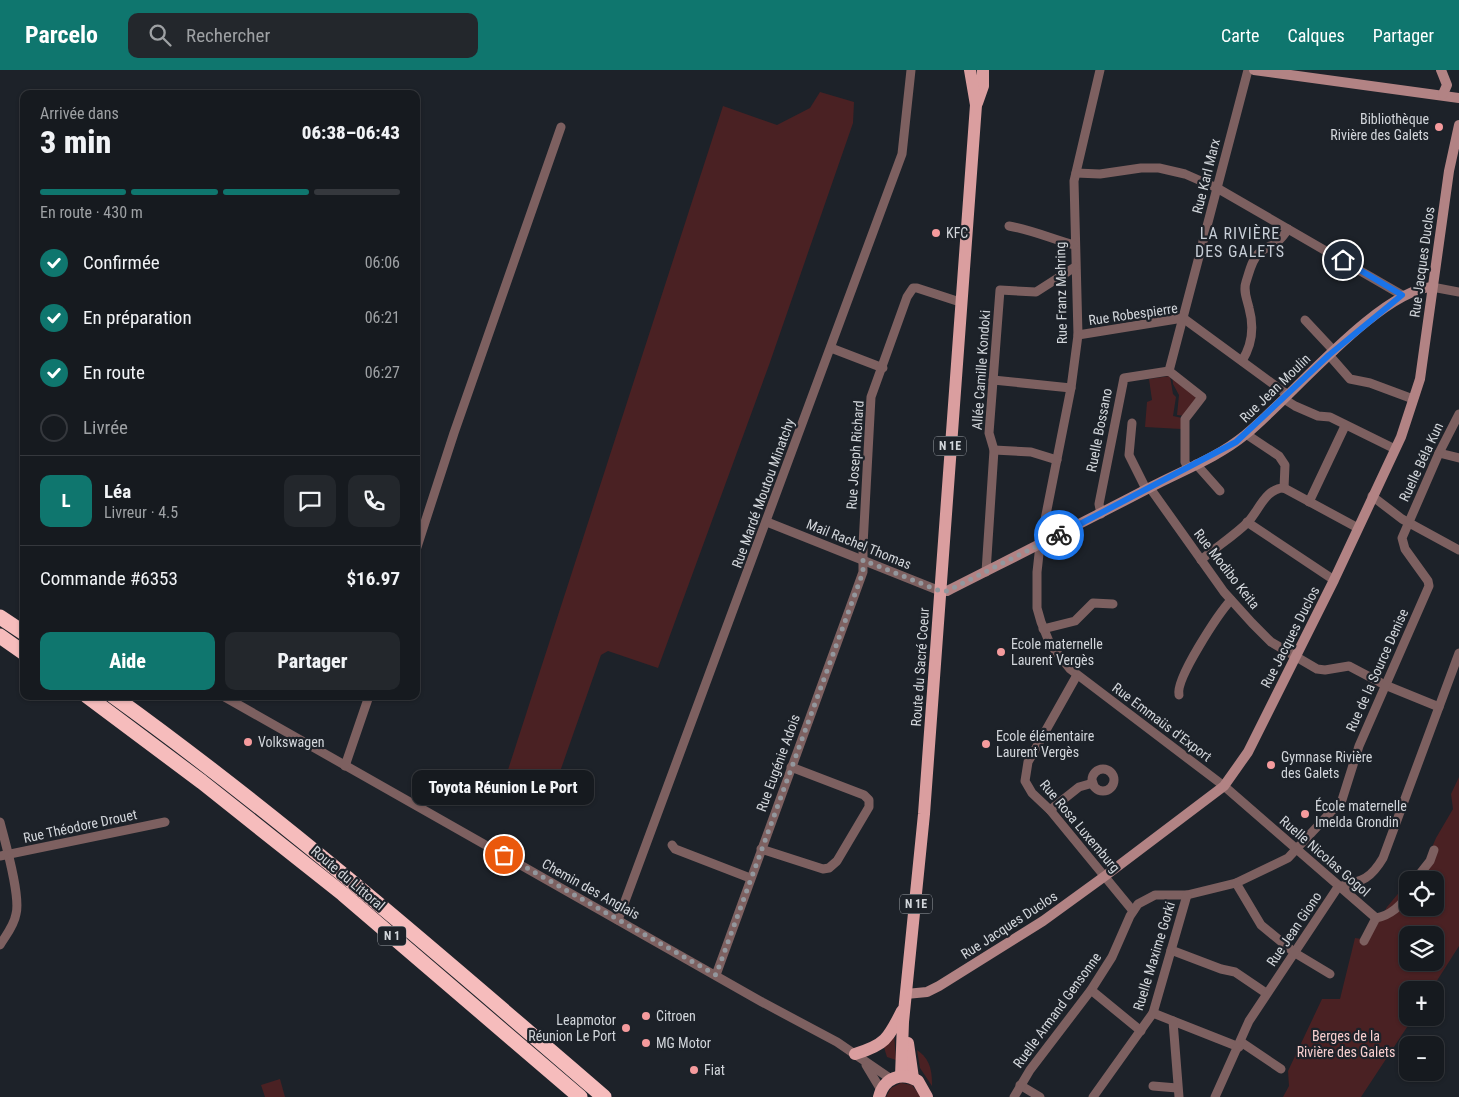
<!DOCTYPE html>
<html lang="fr">
<meta charset="utf-8">
<style>
:root{--surface:#161a1f;--page:#23272c;--text:#f1f3f6;--muted:#9ea1a4;--line:#35383d;--accent:#0f766e}
body{margin:0;font-family:"Roboto Condensed",sans-serif;background:var(--page);color:var(--text);height:100vh;display:flex;flex-direction:column;font-size:19px;white-space:nowrap}
*{box-sizing:border-box;margin:0}
p{font-size:16px;color:var(--muted)}
.icon{flex:none;width:28px;height:28px;fill:none;stroke:currentColor;stroke-width:2;stroke-linecap:round;stroke-linejoin:round}
.map{position:relative;flex:1;overflow:hidden}
.side{position:absolute;left:20px;top:20px;width:400px;height:610px;display:flex;flex-direction:column;background:var(--surface);border-radius:10px;box-shadow:0 1px 4px #0004,0 0 0 1px var(--line)}
.side>*{flex:none}
.tools{position:absolute;left:1399px;top:801px;display:grid;gap:10px}
.tools a{display:grid;place-items:center;width:45px;height:45px;border-radius:10px;background:var(--surface);box-shadow:0 1px 4px #0004,0 0 0 1px var(--line);font-size:25px}
.pin{position:absolute;display:grid;place-items:center;width:42px;height:42px;color:#fff;margin:-21px;border:2px solid #fff;border-radius:50%;box-shadow:0 1px 5px #0007}
.courier{position:absolute;display:grid;place-items:center;width:50px;height:50px;margin:-25px;border:4px solid #1a73e8;border-radius:50%;background:#fff;color:#222;box-shadow:0 1px 6px #0007}
.bubble{position:absolute;height:35px;border-radius:10px;background:var(--surface);box-shadow:0 1px 4px #0004,0 0 0 1px var(--line);font-size:16px;font-weight:800;line-height:35px;text-align:center}
.overview em{font-style:normal;font-weight:800}
.overview div{display:flex;flex-direction:column-reverse}
.overview{display:flex;align-items:center;justify-content:space-between;height:85px;padding:0 20px}
h1{font-size:32px;font-weight:800;line-height:38px}
.bar{display:grid;grid-template-columns:repeat(4,1fr);gap:8px 5px;align-content:center;height:60px;padding:0 20px}
.bar i{height:6px;border-radius:4px;background:var(--line)}
.bar .active{background:var(--accent)}
.bar p{grid-column:span 4}
.line{display:flex;align-items:center;gap:12px;padding:0 20px;border-top:1px solid var(--line)}
.line div{flex:1}
.round{display:grid;place-items:center;flex:none;width:52px;height:52px;border-radius:10px;background:var(--page)}
ol{padding:0 20px;list-style:none}
li{display:flex;align-items:center;gap:15px;height:55px}
li p{margin-inline-start:auto}
li .icon{padding:5px;border-radius:50%;background:var(--accent);color:#fff;stroke-width:4}
li:last-child{color:var(--muted)}
li i{width:28px;height:28px;border:2px solid var(--line);border-radius:50%}
.primary-button{display:flex;gap:10px;margin-top:auto;padding:10px 20px}
.primary-button a{flex:1;height:58px;border-radius:10px;background:var(--accent);color:#fff;font-size:20px;font-weight:800;line-height:58px;text-align:center}
.primary-button a+a{background:var(--page);color:var(--text)}
header{display:flex;align-items:center;gap:30px;box-sizing:border-box;height:70px;padding:0 25px;background:var(--accent);color:#fff}
header strong{font-size:24px}
nav{display:flex;gap:28px;margin-inline-start:auto;font-size:18px}
.search{width:350px;height:45px;background:var(--page);display:flex;align-items:center;gap:12px;box-sizing:border-box;padding:0 18px;border-radius:10px;color:var(--muted);font-size:19px}
.map>svg:first-child{display:block}
.green{fill:#4a2123;fill-rule:evenodd}
.lines{fill:none;stroke-linecap:round;stroke-linejoin:round}
.street{stroke:#7d6060;stroke-width:9}
.secondary{stroke:#b28384;stroke-width:10}
.primary{stroke:#da9e9f;stroke-width:12}
.highway{stroke:#f6bcbc;stroke-width:15}
.done{stroke:#93979d;stroke-width:5;stroke-dasharray:0 9}
.route{stroke:#1a73e8;stroke-width:6}
.poi-dot{fill:#f59b9d;stroke:#1d2229;stroke-width:2}
.labels{text-anchor:middle;dominant-baseline:central;stroke-width:4.5;stroke-linejoin:round;paint-order:stroke}
.shield{fill:#1d2229;stroke:#9ca0a6;stroke-width:1}
.shield-label{font-size:12px;font-weight:bold;fill:#d2d6db}
.poi-label{font-size:14px;fill:#d2d6db;stroke:#1d2229;text-anchor:start}
.street-label{font-size:14px;fill:#d2d6db;stroke:#1d2229}
.park-label{font-size:14px;fill:#f7cece;stroke:#1d2229}
.quarter-label{font-size:16px;letter-spacing:1px;fill:#c7ced7;stroke:#1d2229}
</style>
<header>
<strong>Parcelo</strong>
<div class="search"><svg class="icon" aria-label="search" viewBox="0 0 24 24"><circle cx="10" cy="10" r="6"/><path d="M15 15l6 6"/></svg>Rechercher</div>
<nav><a>Carte</a><a>Calques</a><a>Partager</a></nav>
</header>
<div class="map">
<svg width="1459" height="1027" viewBox="0 0 1459 1027">
<rect width="100%" height="100%" fill="#1d2229"/>
<g class="green">
<polygon points="820,22 854,32 853,53 769,295 658,598 608,581 601,585 556,713 550,721 506,706 723,36 777,55 810,38"/>
<polygon points="1172,304 1193,321 1197,331 1185,346 1177,345 1179,325 1173,314"/>
<polygon points="1170,306 1173,324 1176,327 1173,346 1182,348 1181,359 1145,357 1147,332 1152,330 1149,309"/>
<path d="M1459,707v169l-28,44h-23v28h5l-52,79h-78l6,-11 -1,-15 34,-72h18l15,-61 13,2 19,-33 20,-24 1,25h27v-28h-25l17,-21 9,-21 17,-29 -2,-15zM1408,865h27v27h-27z"/>
<polygon points="894,963 896,990 887,987 883,974"/>
<path d="M917,980c13,9 15,20 15,36l-12,-18z"/>
<polygon points="280,1009 285,1027 265,1027 261,1015"/>
<polygon points="901,1013 912,1015 921,1027 886,1027 891,1018"/>
</g>
<g class="lines">
<g class="street">
<path d="M1100,0l-26,111 4,154 -7,53 -31,157 -3,27v36l4,14 9,22 20,25 154,117 152,132c13,-2 27,-13 32,-25"/>
<polyline points="1076,103 1100,104 1141,98 1159,98 1185,104 1217,118 1402,225"/>
<path d="M1009,156c23,4 43,13 65,19"/>
<polyline points="1432,217 1459,222"/>
<polyline points="1305,250 1334,281"/>
<polyline points="1078,265 1183,248 1288,325"/>
<polyline points="831,278 883,298"/>
<polyline points="1329,285 1350,309 1370,313 1413,329"/>
<path d="M1242,291c10,-16 12,-35 7,-53 -2,-9 -6,-17 -3,-26 3,-9 6,-23 13,-29 13,-10 18,-7 29,-24"/>
<polyline points="1169,301 1248,0"/>
<polyline points="993,310 1071,318"/>
<polyline points="1284,329 1295,336 1318,346 1330,347 1395,379"/>
<polyline points="1132,353 1129,385 1146,419"/>
<polyline points="1246,364 1279,386 1285,395 1284,418"/>
<polyline points="994,380 1031,382 1057,390"/>
<polyline points="1439,383 1459,388"/>
<polyline points="1196,394 1220,421"/>
<polyline points="1150,418 1224,522 1252,553 1271,572 1317,599 1325,600 1349,596 1385,615 1439,637"/>
<polyline points="1284,418 1358,458"/>
<polyline points="1372,426 1402,449 1459,480"/>
<polyline points="1309,432 1345,356"/>
<polyline points="1101,444 1099,434 1124,308 1169,301 1202,327 1185,349 1185,392 1188,398"/>
<polyline points="767,452 940,521"/>
<polyline points="1247,452 1334,510"/>
<polyline points="416,480 454,363 561,57"/>
<path d="M1201,490c15,-13 33,-24 47,-38 11,-12 18,-34 36,-34"/>
<polyline points="986,502 994,380 989,363 1000,220 1036,222 1075,197"/>
<polyline points="1043,559 1075,551 1093,533 1113,534"/>
<polyline points="1077,605 1028,692 1025,711 1032,723 1050,740 1133,841"/>
<path d="M1179,625c-4,-16 40,-82 52,-95"/>
<polyline points="223,626 762,932 837,972 891,1009"/>
<polyline points="345,696 369,626"/>
<circle cx="1103" cy="710" r="11"/>
<polyline points="1050,740 1079,717 1093,713"/>
<path d="M0,752c5,20 21,74 16,92 -2,12 -10,21 -16,31"/>
<polyline points="672,775 675,779 750,808"/>
<polyline points="761,779 823,799 829,798 837,791 869,737 869,730 864,725 791,697"/>
<polyline points="0,786 165,752"/>
<polyline points="1415,810 1430,791 1434,780"/>
<polyline points="1236,813 1261,855 1295,883 1330,904"/>
<polyline points="618,850 902,84 911,0"/>
<polyline points="1364,871 1376,848"/>
<polyline points="1171,880 1221,899 1235,902 1266,923"/>
<polyline points="716,905 863,502 863,475 871,327 907,227 913,218 917,218 960,232"/>
<polyline points="1091,920 1141,961"/>
<polyline points="1153,943 1239,977"/>
<polyline points="1173,951 1179,1027"/>
<polyline points="1241,972 1281,999"/>
<polyline points="866,995 881,1020"/>
<polyline points="1020,1015 1040,1027"/>
<polyline points="1153,1016 1177,1018"/>
<polyline points="1014,1027 1030,1000 1091,920 1112,887 1130,846 1138,834 1155,825 1187,825 1236,813 1288,788 1342,730 1359,676 1429,516 1428,511 1405,479 1402,468 1439,383 1459,344"/>
<polyline points="1093,1027 1153,943 1187,825"/>
<path d="M1215,1027l34,-76 89,-134c24,-6 32,-7 45,-29l76,-205"/>
</g>
<g class="secondary">
<polyline points="1254,0 1459,28"/>
<polyline points="1441,0 1447,15 1443,24"/>
<path d="M940,521h7c67,-34 135,-68 202,-103 32,-17 68,-30 96,-53 44,-35 134,-145 187,-148"/>
<polyline points="906,924 927,922 939,916 1043,851 1105,806 1224,716 1248,682 1334,510 1401,367 1420,309 1449,101 1459,55"/>
</g>
<g class="primary">
<polyline points="977,33 983,16 983,0"/>
<polyline points="908,973 913,1008"/>
<path d="M855,984c30,-9 33,-15 47,-43"/>
<polyline points="901,1006 903,952 924,744 976,35 970,0"/>
<path d="M879,1027c5,-19 22,-26 39,-16l9,16"/>
</g>
<g class="highway">
<polyline points="0,547 24,563"/>
<polyline points="0,566 24,583"/>
<polyline points="87,626 202,712 343,824 580,1027"/>
<path d="M113,626c172,124 331,263 491,401"/>
</g>
</g>
<g class="lines">
<polyline class="done" points="504,785 716,905 863,502 863,490 940,521 947,521 1059,465"/>
<polyline class="route" points="1059,465 1236,372 1329,285 1402,225 1343,190"/>
</g>
<g class="poi-dot">
<circle cx="1439" cy="57" r="5"/>
<circle cx="936" cy="163" r="5"/>
<circle cx="1001" cy="582" r="5"/>
<circle cx="248" cy="672" r="5"/>
<circle cx="986" cy="674" r="5"/>
<circle cx="1271" cy="695" r="5"/>
<circle cx="1305" cy="744" r="5"/>
<circle cx="646" cy="946" r="5"/>
<circle cx="626" cy="958" r="5"/>
<circle cx="646" cy="973" r="5"/>
<circle cx="694" cy="1000" r="5"/>
</g>
<g class="labels">
<g class="shield">
<rect x="934" y="366.5" width="32" height="19" rx="4"/>
<rect x="900" y="824.5" width="32" height="19" rx="4"/>
<rect x="378" y="856.5" width="28" height="19" rx="4"/>
</g>
<g class="shield-label">
<text x="950" y="376">N 1E</text>
<text x="916" y="834">N 1E</text>
<text x="392" y="866">N 1</text>
</g>
<g class="poi-label">
<text x="1429" y="49" text-anchor="end">Bibliothèque<tspan x="1429" dy="16">Rivière des Galets</tspan></text>
<text x="946" y="163">KFC</text>
<text x="1011" y="574">Ecole maternelle<tspan x="1011" dy="16">Laurent Vergès</tspan></text>
<text x="996" y="666">Ecole élémentaire<tspan x="996" dy="16">Laurent Vergès</tspan></text>
<text x="258" y="672">Volkswagen</text>
<text x="1281" y="687">Gymnase Rivière<tspan x="1281" dy="16">des Galets</tspan></text>
<text x="1315" y="736">École maternelle<tspan x="1315" dy="16">Imelda Grondin</tspan></text>
<text x="656" y="946">Citroen</text>
<text x="616" y="950" text-anchor="end">Leapmotor<tspan x="616" dy="16">Réunion Le Port</tspan></text>
<text x="656" y="973">MG Motor</text>
<text x="704" y="1000">Fiat</text>
</g>
<g class="street-label">
<text transform="translate(1206 106) rotate(-76)">Rue Karl Marx</text>
<text transform="translate(1422 192) rotate(-82)">Rue Jacques Duclos</text>
<text transform="translate(1061 223) rotate(-91)">Rue Franz Mehring</text>
<text transform="translate(1133 244) rotate(-8)">Rue Robespierre</text>
<text transform="translate(981 300) rotate(-86)">Allée Camille Kondoki</text>
<text transform="translate(1275 318) rotate(-44)">Rue Jean Moulin</text>
<text transform="translate(1099 360) rotate(-79)">Ruelle Bossano</text>
<text transform="translate(855 385) rotate(-86)">Rue Joseph Richard</text>
<text transform="translate(1421 392) rotate(-65)">Ruelle Béla Kun</text>
<text transform="translate(763 423) rotate(-70)">Rue Mardé Moutou Minatchy</text>
<text transform="translate(859 474) rotate(22)">Mail Rachel Thomas</text>
<text transform="translate(1227 499) rotate(52)">Rue Modibo Keita</text>
<text transform="translate(1290 567) rotate(-63)">Rue Jacques Duclos</text>
<text transform="translate(920 597) rotate(-86)">Route du Sacré Coeur</text>
<text transform="translate(1377 600) rotate(-66)">Rue de la Source Denise</text>
<text transform="translate(1162 652) rotate(37)">Rue Emmaüs d'Export</text>
<text transform="translate(778 693) rotate(-70)">Rue Eugénie Adois</text>
<text transform="translate(80 756) rotate(-12)">Rue Théodore Drouet</text>
<text transform="translate(1080 756) rotate(50)">Rue Rosa Luxemburg</text>
<text transform="translate(1325 786) rotate(41)">Ruelle Nicolas Gogol</text>
<text transform="translate(348 808) rotate(40)">Route du Littoral</text>
<text transform="translate(591 819) rotate(29)">Chemin des Anglais</text>
<text transform="translate(1009 855) rotate(-33)">Rue Jacques Duclos</text>
<text transform="translate(1294 859) rotate(-56)">Rue Jean Giono</text>
<text transform="translate(1154 886) rotate(-73)">Ruelle Maxime Gorki</text>
<text transform="translate(1057 940) rotate(-54)">Ruelle Armand Gensonne</text>
</g>
<g class="park-label">
<text x="1346" y="966">Berges de la<tspan x="1346" dy="16">Rivière des Galets</tspan></text>
</g>
<g class="quarter-label">
<text x="1240" y="163">LA RIVIÈRE<tspan x="1240" dy="18">DES GALETS</tspan></text>
</g>
</g>
</svg>
<div class="tools">
<a><svg class="icon" aria-label="locate" viewBox="0 0 24 24"><circle cx="12" cy="12" r="6"/><path d="M12 2v4M12 18v4M2 12h4M18 12h4"/></svg></a>
<a><svg class="icon" aria-label="layers" viewBox="0 0 24 24"><path d="M12 4l9 5-9 5-9-5zM3 14l9 5 9-5"/></svg></a>
<a>+</a>
<a>−</a>
</div>
<div class="pin" style="left:504px;top:785px;background:#ea580c"><svg class="icon" aria-label="bag" viewBox="0 0 24 24"><path d="M5 8h14l-1 12H6zM9 8a3 3 0 0 1 6 0"/></svg></div>
<div class="pin" style="left:1343px;top:190px;background:#1f2937"><svg class="icon" aria-label="home" viewBox="0 0 24 24"><path d="M3 11l9-7 9 7M6 9v11h12V9"/></svg></div>
<div class="courier" style="left:1059px;top:465px"><svg class="icon" aria-label="bike" viewBox="0 0 24 24"><circle cx="6" cy="16" r="4"/><circle cx="18" cy="16" r="4"/><path d="M6 16l4-8h5l3 8M10 8l3 8H6M13 5h3"/></svg></div>
<div class="bubble" style="left:412px;top:700px;width:182px">Toyota Réunion Le Port</div>
<section class="side">
<div class="overview"><div><h1>3 min</h1><p>Arrivée dans</p></div><em>06:38–06:43</em></div>
<div class="bar"><i class="active"></i><i class="active"></i><i class="active"></i><i></i><p>En route · 430 m</p></div>
<ol>
<li><svg class="icon" aria-label="check" viewBox="0 0 24 24"><path d="M5 12l5 5 9-10"/></svg>Confirmée<p>06:06</p></li>
<li><svg class="icon" aria-label="check" viewBox="0 0 24 24"><path d="M5 12l5 5 9-10"/></svg>En préparation<p>06:21</p></li>
<li><svg class="icon" aria-label="check" viewBox="0 0 24 24"><path d="M5 12l5 5 9-10"/></svg>En route<p>06:27</p></li>
<li><i></i>Livrée</li>
</ol>
<div class="line" style="height:90px"><b class="round" style="background:var(--accent);color:#fff">L</b><div><b>Léa</b><p>Livreur · 4.5</p></div><a class="round"><svg class="icon" aria-label="chat" viewBox="0 0 24 24"><path d="M4 5h16v11H9l-5 4z"/></svg></a><a class="round"><svg class="icon" aria-label="phone" viewBox="0 0 24 24"><path d="M5 4h4l2 5-3 2q2 4 5 5l2-3 5 2v4C11 20 4 13 5 4z"/></svg></a></div>
<div class="line" style="height:65px"><div>Commande #6353</div><b>$16.97</b></div>
<div class="primary-button"><a>Aide</a><a>Partager</a></div>
</section>
</div>
